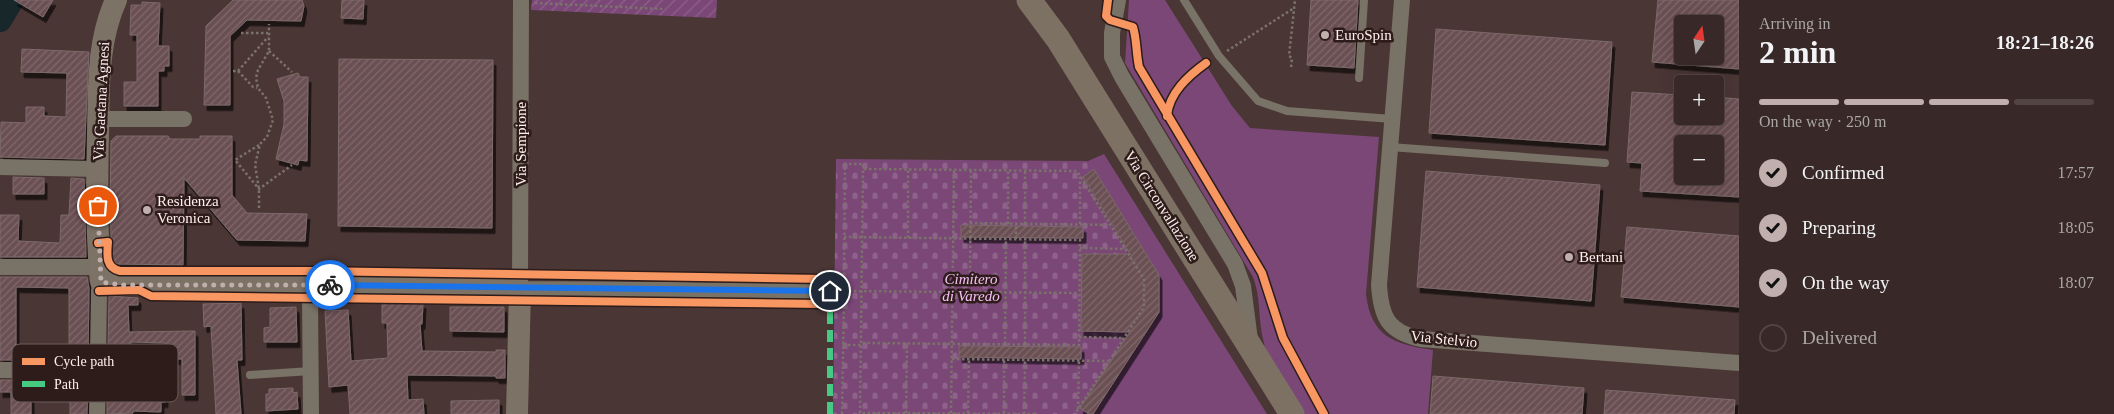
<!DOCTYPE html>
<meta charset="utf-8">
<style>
:root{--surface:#382827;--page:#433433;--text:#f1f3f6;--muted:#aba6a7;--line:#524444;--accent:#c0afad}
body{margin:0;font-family:Georgia,serif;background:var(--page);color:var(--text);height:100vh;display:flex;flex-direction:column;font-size:19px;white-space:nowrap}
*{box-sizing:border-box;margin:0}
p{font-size:16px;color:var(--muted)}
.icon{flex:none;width:28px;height:28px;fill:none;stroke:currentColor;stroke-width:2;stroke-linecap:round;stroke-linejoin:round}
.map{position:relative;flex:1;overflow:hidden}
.panel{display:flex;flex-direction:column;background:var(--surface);width:375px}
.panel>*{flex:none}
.needle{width:32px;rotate:13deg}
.controls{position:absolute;left:1674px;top:15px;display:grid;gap:10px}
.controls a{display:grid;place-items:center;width:50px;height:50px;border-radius:5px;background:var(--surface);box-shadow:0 5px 20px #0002,0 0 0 1px var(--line);font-size:25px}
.pin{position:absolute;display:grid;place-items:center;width:42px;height:42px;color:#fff;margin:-21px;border:2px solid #fff;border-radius:50%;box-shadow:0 1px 5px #0007}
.courier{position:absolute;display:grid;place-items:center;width:50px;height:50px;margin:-25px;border:4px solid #1a73e8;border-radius:50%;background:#fff;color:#222;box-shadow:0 1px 6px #0007}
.head em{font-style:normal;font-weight:700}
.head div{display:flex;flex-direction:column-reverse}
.head{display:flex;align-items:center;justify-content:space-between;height:85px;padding:0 20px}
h1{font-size:32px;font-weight:700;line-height:38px}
.bar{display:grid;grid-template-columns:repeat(4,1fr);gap:8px 5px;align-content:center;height:60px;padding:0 20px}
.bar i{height:6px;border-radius:4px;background:var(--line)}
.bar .selected{background:var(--accent)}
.bar p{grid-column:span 4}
ol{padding:0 20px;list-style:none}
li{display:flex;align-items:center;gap:15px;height:55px}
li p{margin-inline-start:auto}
li .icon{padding:5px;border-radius:50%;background:var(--accent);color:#111;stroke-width:4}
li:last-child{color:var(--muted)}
li i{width:28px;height:28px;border:2px solid var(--line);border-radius:50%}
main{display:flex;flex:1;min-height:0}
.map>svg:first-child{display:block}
.grass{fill:#7a4777}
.cemetery{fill:url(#cemetery-stones)}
.garden{fill:url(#garden-furrows)}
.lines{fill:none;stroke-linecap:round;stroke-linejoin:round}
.river{stroke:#18272a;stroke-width:24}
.building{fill:url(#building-hatch);stroke:#7c6a6a;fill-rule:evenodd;filter:url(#shadow)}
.path{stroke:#7b726b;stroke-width:2.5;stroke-dasharray:2.5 2.5;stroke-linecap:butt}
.lane{stroke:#797266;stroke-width:8}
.street{stroke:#797266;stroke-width:16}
.secondary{stroke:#7d7266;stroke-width:22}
.primary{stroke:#7d7164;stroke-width:25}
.quiet{stroke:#46c982;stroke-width:6;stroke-dasharray:12 6;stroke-linecap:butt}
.cycleway-casing{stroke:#2d1c1a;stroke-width:11}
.cycleway{stroke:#f99763;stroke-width:8}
.done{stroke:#c0afad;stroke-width:5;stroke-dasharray:0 9}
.route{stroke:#1a73e8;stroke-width:6}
.poi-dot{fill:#c0afad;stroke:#2d1c1a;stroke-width:2}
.labels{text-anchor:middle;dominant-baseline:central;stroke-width:5;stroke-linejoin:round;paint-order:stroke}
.poi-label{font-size:15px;fill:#fff0ee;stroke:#2d1c1a;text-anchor:start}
.street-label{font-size:15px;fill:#fff0ee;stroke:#2d1c1a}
.park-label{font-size:15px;font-style:italic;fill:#f7c0f6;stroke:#2d1c1a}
.key{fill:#2d1c1a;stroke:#6c5c5a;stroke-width:1}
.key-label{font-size:14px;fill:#fff0ee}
</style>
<main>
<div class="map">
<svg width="1739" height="414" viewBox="0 0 1739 414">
<defs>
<pattern id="cemetery-stones" width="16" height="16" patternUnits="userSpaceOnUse" patternTransform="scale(1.25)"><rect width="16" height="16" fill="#7a4777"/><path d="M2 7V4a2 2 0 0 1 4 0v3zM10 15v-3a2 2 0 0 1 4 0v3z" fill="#8e628b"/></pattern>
<pattern id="garden-furrows" width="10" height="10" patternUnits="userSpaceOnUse" patternTransform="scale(1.25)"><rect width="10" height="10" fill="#7a4777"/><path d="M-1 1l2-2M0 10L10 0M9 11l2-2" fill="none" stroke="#8e628b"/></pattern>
<pattern id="building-hatch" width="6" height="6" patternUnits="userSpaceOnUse" patternTransform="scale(1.25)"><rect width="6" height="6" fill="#6a4f53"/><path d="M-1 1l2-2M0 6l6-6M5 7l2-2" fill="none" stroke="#80696c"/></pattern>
<filter id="shadow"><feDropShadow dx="3" dy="5.5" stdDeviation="0" flood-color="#0009"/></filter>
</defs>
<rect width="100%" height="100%" fill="#4a3634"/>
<g class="grass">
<path d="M1129,0h36l67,106 18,22 129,9 -13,157c5,43 28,50 67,56l-5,64h-130c-12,-21 -31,-51 -35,-75 -5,-21 -2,-41 -10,-62l-128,-214z"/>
<polygon points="1104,154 1267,414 1093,414 1159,312 1088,161"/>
</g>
<polygon class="cemetery" points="836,159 1088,161 1159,275 1159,312 1093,414 833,414"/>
<polygon class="garden" points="532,0 717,0 716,18 531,10"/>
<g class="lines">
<polyline class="river" points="0,20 12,0"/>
</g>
<g class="building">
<polygon points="14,0 53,0 43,17"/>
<polygon points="233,0 302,0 304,6 301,21 247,20 230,36 230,105 204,105 206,26"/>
<polygon points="342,0 364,0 363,19 341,18"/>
<polygon points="1311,0 1358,0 1354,68 1307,65"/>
<path d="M1658,0h81v69l-87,-7zM1682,24h33v32h-33z"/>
<polygon points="142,2 160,3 158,46 169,46 169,66 164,66 164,71 158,71 158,106 124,106 124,82 137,82 137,35 130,35 131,5 142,5"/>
<polygon points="1436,29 1612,42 1605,145 1429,133"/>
<polygon points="22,49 89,52 84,159 0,157 1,122 26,123 26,107 44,107 44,116 66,117 67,73 21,72"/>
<polygon points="339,59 493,60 492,228 338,226"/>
<polygon points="298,73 300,77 308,77 307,161 299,160 298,165 276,159 284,124 284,101 277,79"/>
<path d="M1632,92l50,3v21h33v-19l24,2v98l-99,-6 2,-28 -15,-1zM1682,144h33v32h-33z"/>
<polygon points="116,136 168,136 170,139 200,139 200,136 232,136 232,195 247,213 307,214 305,241 237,240 184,178 183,265 117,264 112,259 110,211 111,141"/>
<polygon points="1094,169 1159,275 1159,312 1093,414 1089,414 1080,408 1130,332 1081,331 1082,254 1130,254 1083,177"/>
<polygon points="1426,171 1600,185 1591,301 1417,287"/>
<polygon points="13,177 44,178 44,194 13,194"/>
<polygon points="71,178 84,179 86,257 0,257 0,215 19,215 18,241 60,243 61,215 69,215"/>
<polygon points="961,225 1083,227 1083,238 961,237"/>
<polygon points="1627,227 1739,236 1739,307 1621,297"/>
<path d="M0,277h87l2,11 -1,72h-88zM16,287l53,1v59l-53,1z"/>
<polygon points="109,296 138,298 138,305 128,305 129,332 195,331 195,395 182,395 182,359 165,359 165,343 131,342 129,390 165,390 165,402 161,402 161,412 133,411 133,413 107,414"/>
<polygon points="382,302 423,303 422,324 420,324 422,351 496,352 496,350 505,350 505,378 496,378 496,376 407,375 408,400 423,399 424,414 350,414 348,385 329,387 325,311 348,310 351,361 388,358 387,323 382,323"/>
<polygon points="241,303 242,360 237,360 241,414 216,414 211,326 204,327 203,304"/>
<polygon points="296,307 297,342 264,342 264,328 270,327 270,308"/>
<polygon points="450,307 504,307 504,332 450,331"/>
<polygon points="959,346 1081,347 1081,359 959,357"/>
<polygon points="1433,376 1584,388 1582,414 1430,414"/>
<polygon points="0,380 31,380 31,414 11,414 11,392 0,392"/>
<polygon points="70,380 88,380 87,414 70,414"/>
<polygon points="293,388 293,393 297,392 298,409 266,411 266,394 269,394 269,389"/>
<polygon points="1606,390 1735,400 1734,414 1604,414"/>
<polygon points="499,400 499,414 451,414 451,401"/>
</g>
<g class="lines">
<g class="path">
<polyline points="535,3 663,9"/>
<polyline points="241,33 268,33"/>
<polyline points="269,51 292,72"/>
<polyline points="1227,51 1294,8"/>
<polyline points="1291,67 1292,58 1289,56 1295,0"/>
<polyline points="233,71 238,71 268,37"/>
<polyline points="238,71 253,87 257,88"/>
<polyline points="259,145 235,160 259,189 292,165"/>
<polyline points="259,208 259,189 255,165 260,144 267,137 273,120 266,98 258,88 256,78 258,70 269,51 269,24"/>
<polyline points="970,223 1110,225"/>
<polyline points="1008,224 1008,170"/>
<polyline points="1025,224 1025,170"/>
<polyline points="1080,224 1080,176"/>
<polyline points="844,237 1080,240 1079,345 861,343"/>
<polyline points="908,238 908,169"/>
<polyline points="1016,239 1016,224"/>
<polyline points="1080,248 1125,249"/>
<polyline points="970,278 971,170"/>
<polyline points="844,285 845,164 863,164 863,169"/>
<polyline points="844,291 1079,293"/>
<polyline points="1079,337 1124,338"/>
<polyline points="1005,344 1006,239"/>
<polyline points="1025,344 1025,239"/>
<polyline points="843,345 861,345"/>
<polyline points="952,359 1109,361"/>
<polyline points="1078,409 1079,361"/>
<polyline points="906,413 907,343"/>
<polyline points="951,413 954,169"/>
<polyline points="968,413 969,359"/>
<polyline points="1004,413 1004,360"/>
<polyline points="842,414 844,298"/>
<polyline points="1024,414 1025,360"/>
<polyline points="1035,414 860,413 863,169 1077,171 1144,279 1144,307 1075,414"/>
</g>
<g class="lane">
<polyline points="1184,0 1219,56 1258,101 1287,111 1392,119"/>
<polyline points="1359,78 1364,0"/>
<polyline points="1390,147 1605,163"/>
<polyline points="250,375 311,371"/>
</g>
<g class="street">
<polyline points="521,0 520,289 830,291"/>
<polyline points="1118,0 1112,33 1112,57 1122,77 1235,264 1243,286 1250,340"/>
<path d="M1402,0l-23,285c2,32 9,47 42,54l318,24"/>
<polyline points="98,119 184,119"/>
<polyline points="0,167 97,169"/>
<polyline points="0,267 99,267"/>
<polyline points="0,370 97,370"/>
<polyline points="97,414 99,291 101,282"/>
<polyline points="311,414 310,298 312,285"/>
</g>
<path class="secondary" d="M116,0c-19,42 -17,87 -18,132 -1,50 -2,100 3,150l20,3h191l208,4 -3,125"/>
<polyline class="primary" points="1029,0 1058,39 1292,414"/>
<polyline class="quiet" points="830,414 830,297"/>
<g class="cycleway-casing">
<g id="cycleway">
<path d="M1108,0l-2,16 4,4 23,7c4,13 3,26 6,40l123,206 21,65 41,76"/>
<path d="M1167,116c2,-23 21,-40 39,-53"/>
<path d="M98,243l10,-1c-1,12 -3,26 12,29h192l512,8 -1,25 -672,-8 -12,-6 -40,1"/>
</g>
</g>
<use href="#cycleway" class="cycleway"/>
</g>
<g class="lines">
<polyline class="done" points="98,206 101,282 121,285 330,285"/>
<polyline class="route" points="330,285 830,291"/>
</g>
<g class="poi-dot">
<circle cx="1325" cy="35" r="5"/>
<circle cx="147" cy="210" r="5"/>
<circle cx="1569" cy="257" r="5"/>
</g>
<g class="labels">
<g class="poi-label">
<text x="1335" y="35">EuroSpin</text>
<text x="157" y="201">Residenza<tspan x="157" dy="17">Veronica</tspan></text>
<text x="1579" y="257">Bertani</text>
</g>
<g class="street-label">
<text transform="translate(101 101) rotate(-87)">Via Gaetana Agnesi</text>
<text transform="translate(521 144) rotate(-90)">Via Sempione</text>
<text transform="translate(1162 206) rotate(58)">Via Circonvallazione</text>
<text transform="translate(1444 339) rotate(6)">Via Stelvio</text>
</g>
<g class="park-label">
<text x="971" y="279">Cimitero<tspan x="971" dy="17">di Varedo</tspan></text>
</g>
</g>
<rect x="12" y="344" width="166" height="58" rx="8" class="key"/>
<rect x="22" y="358" width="23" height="7" fill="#f99763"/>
<rect x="22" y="381" width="23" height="6" fill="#46c982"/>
<g class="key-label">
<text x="54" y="366">Cycle path</text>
<text x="54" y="389">Path</text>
</g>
</svg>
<div class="controls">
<a><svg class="needle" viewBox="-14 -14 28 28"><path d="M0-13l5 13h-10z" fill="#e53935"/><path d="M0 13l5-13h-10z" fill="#aba6a7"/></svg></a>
<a>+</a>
<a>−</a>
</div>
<div class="pin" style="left:98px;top:206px;background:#ea580c"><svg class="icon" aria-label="bag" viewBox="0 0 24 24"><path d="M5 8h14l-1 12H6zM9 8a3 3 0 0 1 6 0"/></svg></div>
<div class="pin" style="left:830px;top:291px;background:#1f2937"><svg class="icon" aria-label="home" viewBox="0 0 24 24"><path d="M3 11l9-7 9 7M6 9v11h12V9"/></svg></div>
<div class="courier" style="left:330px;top:285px"><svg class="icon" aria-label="bike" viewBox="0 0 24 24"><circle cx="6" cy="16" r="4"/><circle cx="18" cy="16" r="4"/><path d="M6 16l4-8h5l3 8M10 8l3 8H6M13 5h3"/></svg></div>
</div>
<section class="panel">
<div class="head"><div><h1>2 min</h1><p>Arriving in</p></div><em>18:21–18:26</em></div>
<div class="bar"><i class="selected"></i><i class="selected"></i><i class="selected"></i><i></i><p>On the way · 250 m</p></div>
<ol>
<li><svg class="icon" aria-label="check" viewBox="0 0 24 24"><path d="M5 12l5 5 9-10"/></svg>Confirmed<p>17:57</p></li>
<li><svg class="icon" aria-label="check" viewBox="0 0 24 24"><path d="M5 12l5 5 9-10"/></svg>Preparing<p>18:05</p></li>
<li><svg class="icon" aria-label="check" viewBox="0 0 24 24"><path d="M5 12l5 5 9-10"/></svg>On the way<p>18:07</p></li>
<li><i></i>Delivered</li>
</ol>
</section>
</main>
